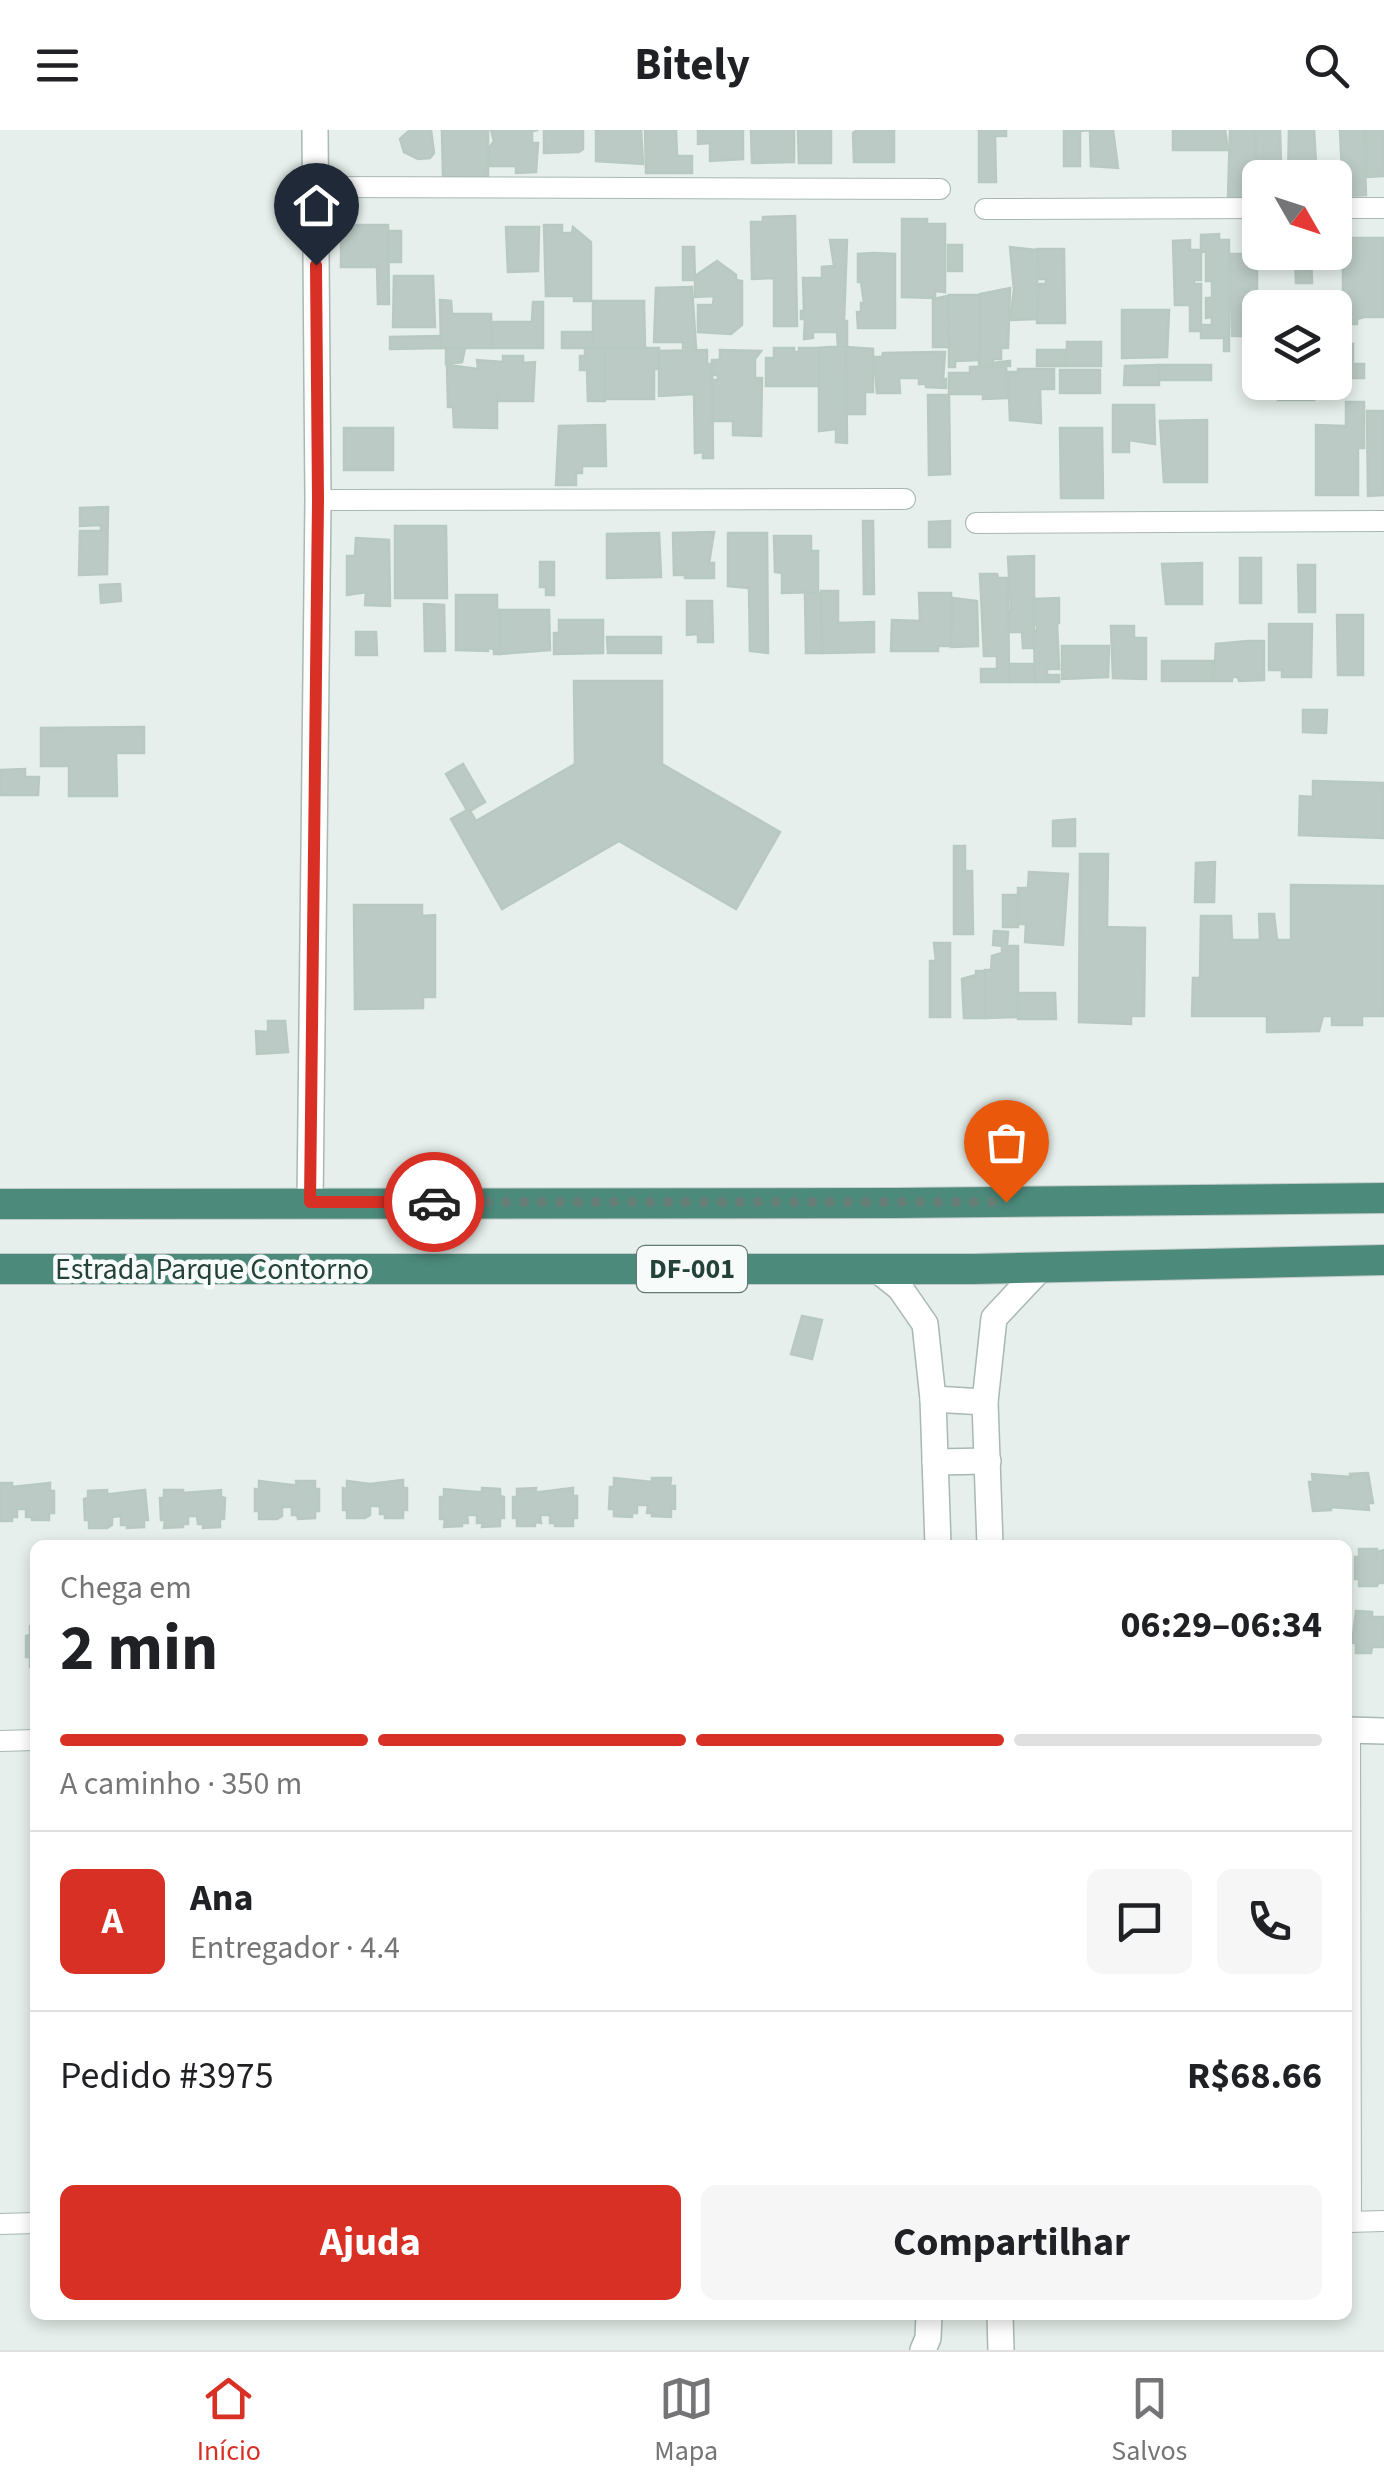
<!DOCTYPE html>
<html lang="pt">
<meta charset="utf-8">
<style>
:root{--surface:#fff;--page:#f6f6f6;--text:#202124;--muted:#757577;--line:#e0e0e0;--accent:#d93025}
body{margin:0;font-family:"Source Sans 3",sans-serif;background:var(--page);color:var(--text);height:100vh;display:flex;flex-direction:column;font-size:38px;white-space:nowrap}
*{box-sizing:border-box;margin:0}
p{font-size:32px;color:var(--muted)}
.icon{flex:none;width:55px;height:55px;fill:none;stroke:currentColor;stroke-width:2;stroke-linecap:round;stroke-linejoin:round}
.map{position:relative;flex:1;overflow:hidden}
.details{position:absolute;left:30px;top:1410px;width:1322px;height:780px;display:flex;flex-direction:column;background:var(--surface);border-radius:15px;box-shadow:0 5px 15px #0003}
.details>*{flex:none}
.needle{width:65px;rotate:129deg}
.controls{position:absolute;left:1242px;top:30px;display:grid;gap:20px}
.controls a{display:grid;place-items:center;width:110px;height:110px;border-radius:15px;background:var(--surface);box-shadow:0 5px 15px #0003;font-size:50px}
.pin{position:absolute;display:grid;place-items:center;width:85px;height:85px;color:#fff;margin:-102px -42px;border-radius:50% 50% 50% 0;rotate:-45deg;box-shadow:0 0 10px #0007}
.pin .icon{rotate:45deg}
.courier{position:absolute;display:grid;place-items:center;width:100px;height:100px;margin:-50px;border:8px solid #d93025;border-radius:50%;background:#fff;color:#222;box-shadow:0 2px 12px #0007}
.overview em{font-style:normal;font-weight:700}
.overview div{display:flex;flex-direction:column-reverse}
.overview{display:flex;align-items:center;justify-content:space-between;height:170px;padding:0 30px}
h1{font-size:65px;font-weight:700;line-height:75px}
.bar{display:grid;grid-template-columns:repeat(4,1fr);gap:15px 10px;align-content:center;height:120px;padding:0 30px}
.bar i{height:12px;border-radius:8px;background:var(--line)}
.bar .on{background:var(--accent)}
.bar p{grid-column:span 4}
.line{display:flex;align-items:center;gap:25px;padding:0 30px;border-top:2px solid var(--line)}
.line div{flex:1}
.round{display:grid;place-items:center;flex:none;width:105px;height:105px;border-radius:15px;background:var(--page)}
.action{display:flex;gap:20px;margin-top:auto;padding:20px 30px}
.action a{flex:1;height:115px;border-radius:15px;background:var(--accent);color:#fff;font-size:40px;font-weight:700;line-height:115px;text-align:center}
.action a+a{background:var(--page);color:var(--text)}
header{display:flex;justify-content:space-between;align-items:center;height:130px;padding:0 30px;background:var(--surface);font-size:45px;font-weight:700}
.tabs{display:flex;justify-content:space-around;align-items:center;height:140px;border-top:2px solid var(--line);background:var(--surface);font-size:28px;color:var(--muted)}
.tabs a{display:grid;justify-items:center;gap:5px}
.tabs .on{color:var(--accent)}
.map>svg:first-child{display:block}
.building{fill:#bbcac4;stroke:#b8c9c2;stroke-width:2.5}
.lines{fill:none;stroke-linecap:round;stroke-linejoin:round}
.minor-casing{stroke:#a8b8b2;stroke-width:22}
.tertiary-casing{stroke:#a8b8b2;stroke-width:28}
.trunk-casing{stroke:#c2cac8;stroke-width:32}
.minor{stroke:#fff;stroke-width:20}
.tertiary{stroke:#fff;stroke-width:25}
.trunk{stroke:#4c8a7c;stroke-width:30}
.done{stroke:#687f78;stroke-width:10;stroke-dasharray:0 18}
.route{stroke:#d93025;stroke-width:12}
.labels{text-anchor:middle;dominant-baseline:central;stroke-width:9;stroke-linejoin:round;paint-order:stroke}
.shield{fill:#f7fbf9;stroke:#637a73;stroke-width:2.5}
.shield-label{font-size:28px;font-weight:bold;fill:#24423a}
.street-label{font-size:30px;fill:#24423a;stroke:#f7fbf9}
</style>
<header><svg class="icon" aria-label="menu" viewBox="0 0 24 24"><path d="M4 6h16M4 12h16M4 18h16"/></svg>Bitely<svg class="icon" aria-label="search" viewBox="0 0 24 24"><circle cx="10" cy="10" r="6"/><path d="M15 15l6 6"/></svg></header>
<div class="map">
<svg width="1384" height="2220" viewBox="0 0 1384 2220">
<rect width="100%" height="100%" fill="#e6efeb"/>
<g class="building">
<polygon points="410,0 431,0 434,23 430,28 418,29 404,22 400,9"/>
<polygon points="442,0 488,0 488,46 443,46"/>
<polygon points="491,0 538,0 532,1 532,13 538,13 536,42 516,43 516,36 490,36 490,17 494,11"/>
<polygon points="544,0 583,0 583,19 579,22 544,23"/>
<polygon points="596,0 641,0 643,34 596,31"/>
<polygon points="645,0 676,0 677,26 692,26 692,43 646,43"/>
<polygon points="698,0 743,0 743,29 710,31 710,13 698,14"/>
<polygon points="751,0 794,0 794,32 752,33"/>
<polygon points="798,0 831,0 831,33 799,33"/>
<polygon points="857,0 894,0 894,32 854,32 853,3"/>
<polygon points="979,0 1006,0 1006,6 995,6 996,52 979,52"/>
<polygon points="1064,0 1090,0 1080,1 1080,36 1064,36"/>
<polygon points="1113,0 1118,38 1091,36 1090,0"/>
<polygon points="1173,0 1225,0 1228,20 1173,20"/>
<polygon points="1230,0 1256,0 1256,67 1228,67"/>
<polygon points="1256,0 1280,0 1281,34 1256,34"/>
<polygon points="1289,0 1314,0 1316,33 1325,33 1325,48 1288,48"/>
<polygon points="1340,0 1364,0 1366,65 1343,66"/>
<polygon points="1366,0 1384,0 1384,46 1367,47"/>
<polygon points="795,86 797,196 774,196 774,148 752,149 751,92 763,92 763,87"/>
<polygon points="902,89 927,89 927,94 945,94 945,162 935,161 935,168 902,167"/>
<polygon points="341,95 388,95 389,174 378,174 377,137 341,137"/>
<polygon points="544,95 562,95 562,103 572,103 573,97 591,112 591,171 574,171 574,166 546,166"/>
<polygon points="506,97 539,97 538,141 508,142"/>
<rect x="388" y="101" width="13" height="31"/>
<polygon points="1219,104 1219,110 1229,110 1229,221 1224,221 1224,208 1201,208 1201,195 1212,195 1212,187 1206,188 1206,168 1212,168 1212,151 1206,151 1206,121 1201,122 1201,105"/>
<polygon points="1343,108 1384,108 1384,187 1364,187 1357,189 1357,194 1343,194"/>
<polygon points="830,110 847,110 844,191 847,191 847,217 838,217 837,202 813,202 813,208 804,209 805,189 801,189 801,181 804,181 803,148 822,148 822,137 834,136"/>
<polygon points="1190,110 1190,120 1201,120 1201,150 1194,150 1194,154 1201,154 1201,201 1190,201 1190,175 1175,175 1173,111"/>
<rect x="948" y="115" width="14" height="26"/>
<polygon points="683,117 694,117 695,150 683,150"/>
<polygon points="1010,117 1037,120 1037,189 1010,190 1014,160"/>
<polygon points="1037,119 1064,119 1065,193 1037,193 1039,154 1046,154 1046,149 1039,149"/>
<polygon points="1295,122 1311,122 1312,153 1296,153"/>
<polygon points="874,123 895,124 895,198 858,198 857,182 861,182 861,173 864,173 861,152 858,152 858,124"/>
<polygon points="1230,124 1257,124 1257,206 1232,206"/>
<polygon points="717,131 736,145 736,150 742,151 742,195 731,204 698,202 698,175 713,175 714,166 695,167 695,146"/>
<polygon points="394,146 433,146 435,197 393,197"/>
<polygon points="692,157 696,218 683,218 683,212 654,212 656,158"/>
<polygon points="1010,158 1008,218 1001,218 1001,229 993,229 993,233 1010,231 1010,236 979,236 980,164"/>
<polygon points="949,165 980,165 979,230 955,231 955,237 949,237"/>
<polygon points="1284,165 1284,178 1260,178 1260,214 1259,166"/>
<polygon points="948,166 949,217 933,217 933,169"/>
<polygon points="440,170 451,171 452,184 491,184 492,218 441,218"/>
<polygon points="593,171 644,171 645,218 593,218"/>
<polygon points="533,172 543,172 543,218 492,218 491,192 532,192"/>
<polygon points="1122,180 1169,180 1167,227 1122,228"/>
<polygon points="1339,199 1348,199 1348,214 1353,214 1353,234 1340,234"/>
<rect x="562" y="202" width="31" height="16"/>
<polygon points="440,206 441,218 390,219 390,207"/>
<rect x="1067" y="212" width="34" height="24"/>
<polygon points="829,217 846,217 847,313 836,312 836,299 819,301 819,218"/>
<polygon points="846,217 873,219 873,262 865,262 865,284 846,284"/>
<polygon points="446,218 465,218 462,232 446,234"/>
<polygon points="585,218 605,218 605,271 588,271 587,240 580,240 580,226 585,226"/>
<polygon points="605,218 659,218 659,239 654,239 654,269 605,269"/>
<polygon points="774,218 794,218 794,222 799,222 799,218 819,218 819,256 766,256 766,228 774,228"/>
<polygon points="707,220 707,234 712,234 713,328 703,328 703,322 695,323 694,264 659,266 659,221"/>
<polygon points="720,220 761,221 755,229 755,248 762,248 761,306 733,305 733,291 713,291 712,250 718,250 718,245 712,245 712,230 720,230"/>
<rect x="1037" y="220" width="28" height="16"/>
<polygon points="938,222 945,222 943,250 946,249 946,258 926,257 926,254 919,254 919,248 899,248 900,263 877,263 874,227 882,227 883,223"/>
<polygon points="503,226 523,226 523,233 535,232 533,271 499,271 497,260 497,298 454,297 453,277 448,277 447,235 478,239 477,230 503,232"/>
<rect x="1335" y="234" width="29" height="14"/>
<polygon points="1159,235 1159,255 1124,255 1125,236"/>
<polygon points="1159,235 1211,235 1211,250 1160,250"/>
<polygon points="1006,236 1007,268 983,269 983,264 949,264 949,243 970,243 970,237"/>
<polygon points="1018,239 1054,239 1054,259 1040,259 1041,293 1010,290 1008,242 1018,242"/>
<rect x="1060" y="240" width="40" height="23"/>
<polygon points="1266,252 1313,252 1314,270 1278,270 1278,266 1266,266"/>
<polygon points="928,265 949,265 950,344 929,345"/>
<polygon points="1346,272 1364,272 1364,318 1358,318 1358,365 1316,365 1316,295 1346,296"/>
<polygon points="1113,275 1154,275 1155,314 1129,310 1129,322 1113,322"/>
<polygon points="1367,281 1384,281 1384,365 1368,366"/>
<polygon points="1207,290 1207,352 1164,352 1160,291"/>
<polygon points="605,295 606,336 582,336 582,343 576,343 576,355 556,355 559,296"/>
<rect x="344" y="298" width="49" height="42"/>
<polygon points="1060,298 1102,298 1103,368 1061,368"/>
<polygon points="108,377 107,444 79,445 80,401 101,401 101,395 80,396 80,378"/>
<polygon points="863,391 873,391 874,464 864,464"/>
<polygon points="950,391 950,417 929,417 929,392"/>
<polygon points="395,396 446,396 447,468 395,468"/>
<polygon points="714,402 709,433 714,433 714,448 685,448 685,445 674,445 673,403"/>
<polygon points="659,403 661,447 607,448 607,404"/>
<polygon points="728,403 767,403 768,523 750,521 749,458 728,456"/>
<polygon points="774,406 811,406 811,421 818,421 818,462 782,463 782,443 775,442"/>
<polygon points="356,408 389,410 390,476 365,475 366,462 347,465 347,426 355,426"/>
<polygon points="1034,426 1034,518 1023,518 1022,502 1009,502 1008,481 1011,481 1008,427"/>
<rect x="1240" y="428" width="21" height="45"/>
<polygon points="540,432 554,432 554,465 546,465 546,457 540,457"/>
<polygon points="1202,433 1202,474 1166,474 1162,434"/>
<polygon points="1298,435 1315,435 1315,482 1299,482"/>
<polygon points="980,444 997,444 998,448 1008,448 1009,552 981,552 981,539 997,539 997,526 984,526"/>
<polygon points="120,454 121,471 101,473 100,455"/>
<polygon points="821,461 838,461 838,493 874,492 874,522 822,523"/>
<polygon points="805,463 821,463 822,523 806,523"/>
<polygon points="919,463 951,463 951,516 938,516 938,521 891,521 892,490 920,491"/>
<polygon points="456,465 497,465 497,480 500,480 500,524 494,524 494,519 488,518 488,521 456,520"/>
<polygon points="953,468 977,471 978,516 951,517"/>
<polygon points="1059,468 1059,493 1057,493 1059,539 1047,539 1047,545 1059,545 1059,552 1035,552 1034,501 1037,501 1037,494 1034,494 1034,469"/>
<polygon points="687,471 712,471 713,512 698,512 698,504 687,505"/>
<polygon points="424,474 444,475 445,521 425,521"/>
<polygon points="500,480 549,480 550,520 500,524"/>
<polygon points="1337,485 1363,485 1363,545 1338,545"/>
<polygon points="559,490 603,490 603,523 554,524 554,503 559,503"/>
<polygon points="1269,494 1312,494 1311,547 1282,547 1282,540 1269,540"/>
<polygon points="1111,496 1134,496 1134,508 1146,508 1146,549 1113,548"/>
<polygon points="356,502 376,502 377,525 356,525"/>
<polygon points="607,507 661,507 661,523 608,523"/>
<polygon points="1248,511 1264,511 1264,550 1239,551 1238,547 1232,547 1232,551 1214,551 1216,514"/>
<polygon points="1062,516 1109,516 1108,547 1062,549"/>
<polygon points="1162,531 1213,531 1212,551 1162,551"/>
<polygon points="1009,534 1034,534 1035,552 1009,552"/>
<polygon points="574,551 662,551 662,634 780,702 736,779 619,711 502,779 451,689 467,680 446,644 463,634 485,672 470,681 476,691 575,634"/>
<polygon points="1303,580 1327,580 1326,603 1303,602"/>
<polygon points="144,597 144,623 116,623 117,666 69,666 69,636 41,636 41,598"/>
<polygon points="25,639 25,647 39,647 38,665 0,665 0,640"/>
<polygon points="1313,651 1384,653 1384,708 1299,705 1300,666 1313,667"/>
<polygon points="1075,689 1075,716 1053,716 1053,691"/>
<polygon points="954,716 965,716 965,741 972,741 973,804 954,804"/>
<polygon points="1080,724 1108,724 1107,797 1145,798 1144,886 1131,886 1131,894 1079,892"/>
<polygon points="1215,732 1214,772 1195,772 1196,733"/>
<polygon points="1029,742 1068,744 1063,815 1025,812 1026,794 1018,794 1018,758 1028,758"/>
<polygon points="1291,755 1384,756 1384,886 1362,886 1362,895 1332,895 1332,886 1323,886 1319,901 1267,902 1267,886 1192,886 1193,848 1200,848 1201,786 1231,786 1232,810 1260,810 1259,784 1274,784 1277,810 1291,810"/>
<rect x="1003" y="765" width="15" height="32"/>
<polygon points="354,775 422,775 422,786 435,785 435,867 423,867 423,878 355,879"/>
<polygon points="994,801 1008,802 1007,816 1018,816 1018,887 985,888 985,840 991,840 992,826 1002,823 1002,816 993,815"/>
<polygon points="934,813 950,813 950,887 930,887 930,831 936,831"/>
<polygon points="976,841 985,841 985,888 964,888 962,849 976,845"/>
<polygon points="1018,863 1055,863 1056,889 1018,889"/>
<polygon points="268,891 285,891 288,922 257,924 256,901 268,902"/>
<polygon points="802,1186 822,1190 812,1229 791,1224"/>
<polygon points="1368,1343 1373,1373 1368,1373 1369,1380 1331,1377 1331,1380 1313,1381 1309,1352 1313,1352 1312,1344 1351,1347 1350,1344"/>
<polygon points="614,1348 652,1352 652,1348 671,1348 670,1356 675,1356 675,1379 671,1378 671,1387 652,1386 653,1383 647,1383 648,1375 637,1375 637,1383 632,1383 632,1387 614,1386 614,1379 609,1379 610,1357 614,1357"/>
<polygon points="403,1350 403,1358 407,1358 407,1380 403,1380 403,1388 385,1388 385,1384 380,1384 380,1376 370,1376 370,1385 365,1388 347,1388 347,1380 343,1380 343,1358 347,1359 347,1351 370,1354"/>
<polygon points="259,1351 292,1355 297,1355 296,1351 315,1351 315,1359 319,1359 319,1381 315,1381 315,1388 298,1389 297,1385 292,1385 292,1377 282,1377 282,1386 277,1389 259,1389 259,1381 255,1381 255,1359 259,1360"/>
<polygon points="0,1353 12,1353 12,1357 50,1353 50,1361 54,1361 54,1383 49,1383 49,1390 32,1390 32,1387 26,1387 26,1379 17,1379 17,1387 12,1387 12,1391 0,1391"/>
<polygon points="482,1358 500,1359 500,1366 504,1367 504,1388 500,1388 500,1396 482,1397 483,1393 477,1393 477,1385 467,1385 468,1393 462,1393 462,1396 444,1397 445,1389 440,1389 440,1367 444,1367 444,1359 477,1362 482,1362"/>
<polygon points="536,1358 535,1362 540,1362 573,1358 573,1366 577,1366 577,1388 573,1388 573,1396 555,1396 555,1393 550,1393 550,1385 540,1385 541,1393 535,1392 535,1396 517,1396 517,1388 513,1388 513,1367 517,1367 517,1359"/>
<polygon points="107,1360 107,1364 111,1364 145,1360 148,1390 144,1390 144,1397 127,1398 127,1395 121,1395 121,1386 112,1387 112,1395 107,1398 89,1398 89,1390 85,1390 84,1369 88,1368 88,1361"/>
<polygon points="164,1360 183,1360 183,1363 221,1360 221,1367 225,1368 224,1389 220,1389 220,1397 203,1398 203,1394 198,1394 197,1386 188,1386 188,1394 183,1394 183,1397 164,1398 165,1390 161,1390 160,1368 164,1368"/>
<polygon points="1359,1419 1377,1419 1377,1422 1384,1420 1384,1453 1378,1453 1377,1456 1359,1456 1359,1449 1355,1449 1355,1427 1359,1427"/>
<polygon points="1356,1481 1372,1482 1372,1487 1384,1487 1384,1517 1372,1517 1371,1523 1356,1523 1356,1513 1352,1513"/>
<polygon points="30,1496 35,1496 35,1537 30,1537 30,1527 26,1527 26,1506 30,1505"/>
</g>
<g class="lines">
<g class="minor-casing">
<g id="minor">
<polyline points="315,57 940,59"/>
<polyline points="1335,78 1384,78"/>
<polyline points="985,79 1260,78"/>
<polyline points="318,370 905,369"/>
<polyline points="976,393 1384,391"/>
<polyline points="1350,1600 1351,2092"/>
<polyline points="0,1611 35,1610"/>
<polyline points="1348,2092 1384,2091"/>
<polyline points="0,2094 35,2093"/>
</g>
</g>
<g class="tertiary-casing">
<g id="tertiary">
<polyline points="310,1072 318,370 315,0"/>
<polyline points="876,1139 900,1158 925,1194 933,1269 938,1415"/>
<polyline points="933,1269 985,1272"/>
<polyline points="935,1332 988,1331"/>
<polyline points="990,1415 985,1272 994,1188 1042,1137"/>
<polyline points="1348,1600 1384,1601"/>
<polyline points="1000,2185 1001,2220"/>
<polyline points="923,2220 928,2208 929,2185"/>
</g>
</g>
<g class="trunk-casing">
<g id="trunk">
<polyline points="0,1074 896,1073 1384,1068"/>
<polyline points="0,1139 973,1139 1384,1130"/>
</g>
</g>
<use href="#minor" class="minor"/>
<use href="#tertiary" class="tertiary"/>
<use href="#trunk" class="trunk"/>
</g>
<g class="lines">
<polyline class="done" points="434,1072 1006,1072"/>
<polyline class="route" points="316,135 318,370 310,1072 434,1072"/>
</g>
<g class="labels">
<rect class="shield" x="637" y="1116" width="110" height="46" rx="8"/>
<g class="shield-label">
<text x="692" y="1139">DF-001</text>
</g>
<g class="street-label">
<text x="212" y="1139">Estrada Parque Contorno</text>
</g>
</g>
</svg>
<div class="controls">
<a><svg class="needle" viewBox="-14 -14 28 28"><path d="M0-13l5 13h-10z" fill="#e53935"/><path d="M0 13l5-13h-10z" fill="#757577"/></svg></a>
<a><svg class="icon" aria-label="layers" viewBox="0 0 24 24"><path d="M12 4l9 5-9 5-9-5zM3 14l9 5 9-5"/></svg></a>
</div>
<div class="pin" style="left:1006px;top:1072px;background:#ea580c"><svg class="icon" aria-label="bag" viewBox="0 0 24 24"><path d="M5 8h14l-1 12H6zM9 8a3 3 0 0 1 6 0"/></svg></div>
<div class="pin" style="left:316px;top:135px;background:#1f2937"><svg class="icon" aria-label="home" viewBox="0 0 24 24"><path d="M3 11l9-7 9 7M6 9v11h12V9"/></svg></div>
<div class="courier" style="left:434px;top:1072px"><svg class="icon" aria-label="car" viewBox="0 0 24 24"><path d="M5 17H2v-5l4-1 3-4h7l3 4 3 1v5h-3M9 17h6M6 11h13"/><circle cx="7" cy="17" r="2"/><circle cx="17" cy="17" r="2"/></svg></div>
<section class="details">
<div class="overview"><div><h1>2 min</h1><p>Chega em</p></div><em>06:29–06:34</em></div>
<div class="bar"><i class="on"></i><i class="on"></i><i class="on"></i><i></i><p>A caminho · 350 m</p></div>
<div class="line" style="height:180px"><b class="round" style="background:var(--accent);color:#fff">A</b><div><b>Ana</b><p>Entregador · 4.4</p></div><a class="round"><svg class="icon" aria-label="chat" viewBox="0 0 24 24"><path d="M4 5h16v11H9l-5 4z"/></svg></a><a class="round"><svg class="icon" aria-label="phone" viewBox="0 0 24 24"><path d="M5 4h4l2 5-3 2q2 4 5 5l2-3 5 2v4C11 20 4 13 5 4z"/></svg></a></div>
<div class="line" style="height:130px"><div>Pedido #3975</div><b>R$68.66</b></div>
<div class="action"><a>Ajuda</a><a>Compartilhar</a></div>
</section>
</div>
<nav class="tabs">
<a class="on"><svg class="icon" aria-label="home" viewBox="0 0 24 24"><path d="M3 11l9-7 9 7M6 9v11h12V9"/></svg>Início</a>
<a><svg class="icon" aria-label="map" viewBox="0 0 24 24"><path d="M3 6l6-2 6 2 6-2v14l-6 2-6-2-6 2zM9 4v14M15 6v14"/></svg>Mapa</a>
<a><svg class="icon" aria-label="saved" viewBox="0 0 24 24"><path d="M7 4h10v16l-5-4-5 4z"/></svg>Salvos</a>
</nav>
